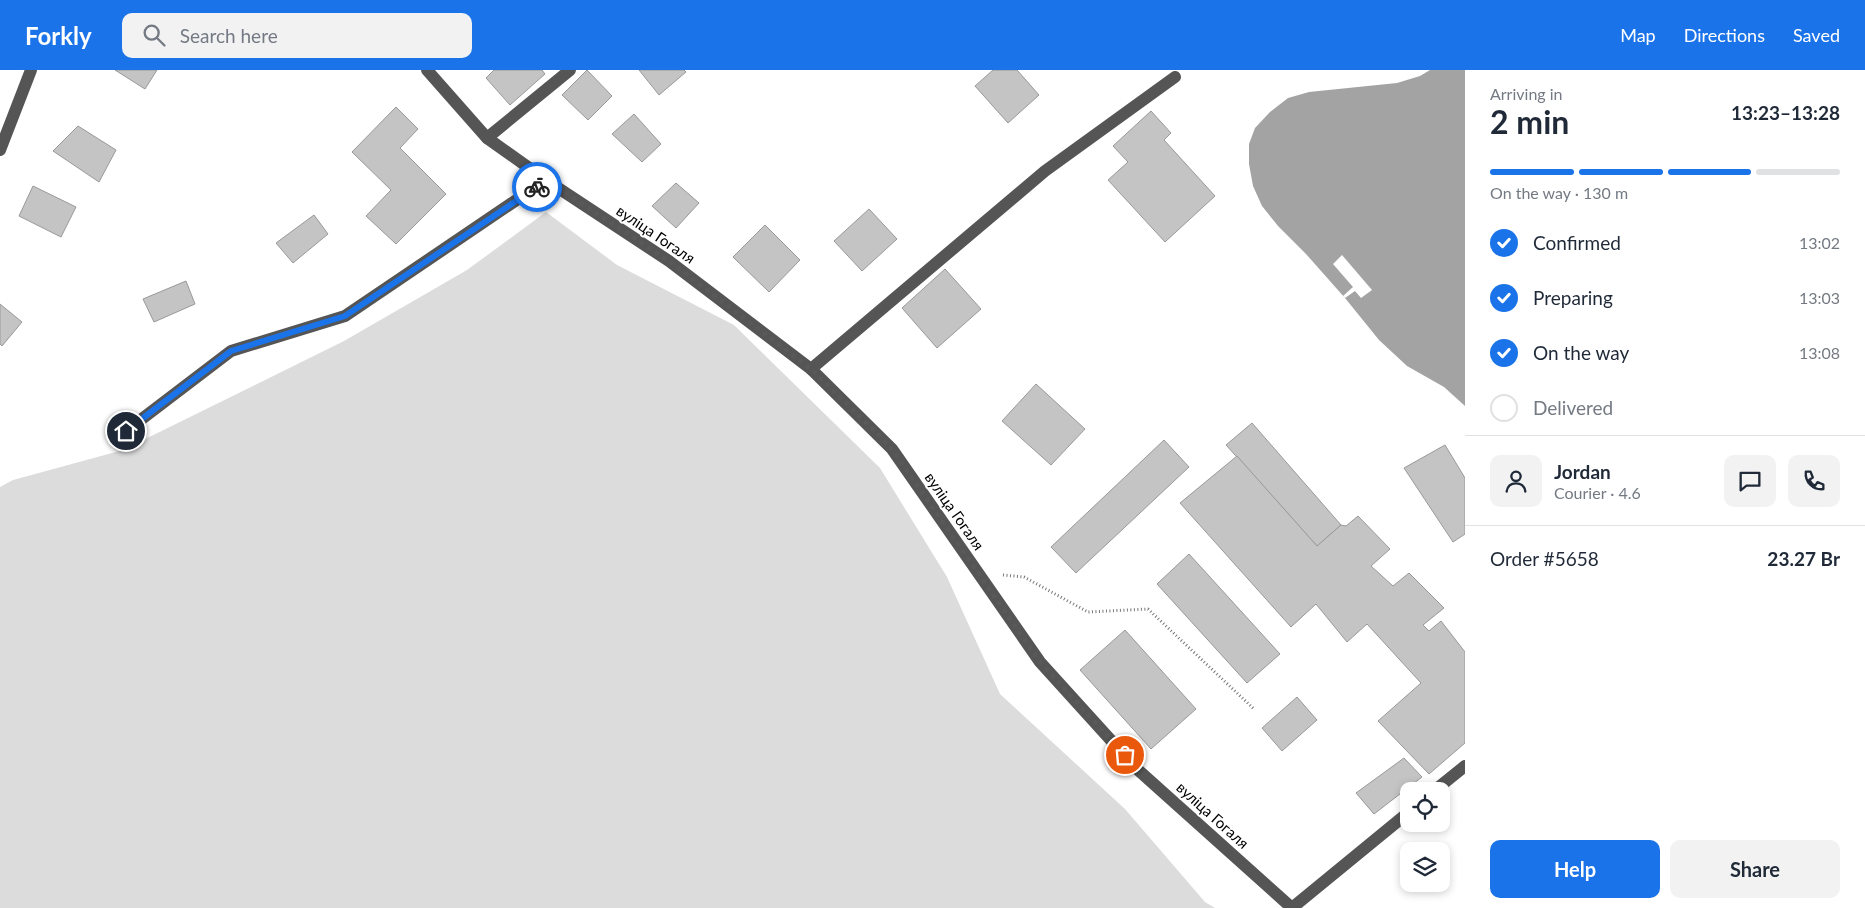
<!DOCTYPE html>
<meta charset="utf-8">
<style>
:root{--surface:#fff;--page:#f2f2f3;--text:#1f2937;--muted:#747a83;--line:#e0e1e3;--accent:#1a73e8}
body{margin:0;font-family:Lato,sans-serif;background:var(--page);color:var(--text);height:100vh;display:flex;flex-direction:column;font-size:19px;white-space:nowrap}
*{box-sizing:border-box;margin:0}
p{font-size:16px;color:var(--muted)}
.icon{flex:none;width:28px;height:28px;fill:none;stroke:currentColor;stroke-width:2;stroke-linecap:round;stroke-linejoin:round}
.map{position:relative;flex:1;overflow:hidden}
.sheet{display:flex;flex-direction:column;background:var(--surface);width:400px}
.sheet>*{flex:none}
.controls{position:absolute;left:1400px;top:712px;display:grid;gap:10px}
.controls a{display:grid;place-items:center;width:50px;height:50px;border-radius:10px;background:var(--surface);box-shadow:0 2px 8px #0003;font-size:25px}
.pin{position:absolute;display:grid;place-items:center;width:42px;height:42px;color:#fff;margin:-21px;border:2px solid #fff;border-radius:50%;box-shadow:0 1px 5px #0007}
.courier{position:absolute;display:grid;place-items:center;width:50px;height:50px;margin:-25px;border:4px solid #1a73e8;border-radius:50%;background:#fff;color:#222;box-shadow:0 1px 6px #0007}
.overview em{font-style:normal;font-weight:700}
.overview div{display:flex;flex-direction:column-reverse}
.overview{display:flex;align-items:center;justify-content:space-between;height:85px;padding:0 25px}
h1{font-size:32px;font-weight:700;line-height:38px}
.bar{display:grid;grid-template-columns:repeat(4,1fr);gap:8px 5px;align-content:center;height:60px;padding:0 25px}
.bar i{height:6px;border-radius:4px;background:var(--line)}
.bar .on{background:var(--accent)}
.bar p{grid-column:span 4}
.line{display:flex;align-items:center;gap:12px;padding:0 25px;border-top:1px solid var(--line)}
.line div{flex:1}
.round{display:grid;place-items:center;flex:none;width:52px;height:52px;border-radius:10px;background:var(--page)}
ol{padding:0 25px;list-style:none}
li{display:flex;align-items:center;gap:15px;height:55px}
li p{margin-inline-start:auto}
li .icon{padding:5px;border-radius:50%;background:var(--accent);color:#fff;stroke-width:4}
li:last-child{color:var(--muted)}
li i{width:28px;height:28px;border:2px solid var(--line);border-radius:50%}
.cta{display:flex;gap:10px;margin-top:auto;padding:10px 25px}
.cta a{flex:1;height:58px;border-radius:10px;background:var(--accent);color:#fff;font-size:20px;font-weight:700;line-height:58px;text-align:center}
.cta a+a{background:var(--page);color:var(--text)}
header{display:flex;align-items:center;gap:30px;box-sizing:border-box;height:70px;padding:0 25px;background:var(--accent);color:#fff}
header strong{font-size:24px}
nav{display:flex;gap:28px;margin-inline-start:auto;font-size:18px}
.search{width:350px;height:45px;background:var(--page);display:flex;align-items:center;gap:12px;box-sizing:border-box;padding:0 18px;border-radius:10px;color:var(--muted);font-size:19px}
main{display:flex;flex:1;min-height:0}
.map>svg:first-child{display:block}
.green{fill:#dcdcdc}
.water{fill:#a3a3a3}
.pier{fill:#fff}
.building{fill:#c4c4c4;stroke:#999}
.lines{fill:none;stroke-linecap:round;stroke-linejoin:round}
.path{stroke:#777;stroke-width:3;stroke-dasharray:1 2.5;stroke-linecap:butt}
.minor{stroke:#555;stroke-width:12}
.done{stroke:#595959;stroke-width:5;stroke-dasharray:0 9}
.route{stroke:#1a73e8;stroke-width:6}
.labels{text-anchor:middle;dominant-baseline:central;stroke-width:4;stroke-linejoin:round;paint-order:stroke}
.street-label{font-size:15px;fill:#000;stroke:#fff}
</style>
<header>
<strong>Forkly</strong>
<div class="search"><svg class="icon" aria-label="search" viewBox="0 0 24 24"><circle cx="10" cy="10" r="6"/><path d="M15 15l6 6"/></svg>Search here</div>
<nav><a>Map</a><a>Directions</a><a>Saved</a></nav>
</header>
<main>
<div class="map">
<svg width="1465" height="838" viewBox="0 0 1465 838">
<rect width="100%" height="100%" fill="#fff"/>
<polygon class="green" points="546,142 617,195 734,255 880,398 947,507 1000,624 1125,739 1205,832 1215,838 0,838 0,417 13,410 123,380 344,271 467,200"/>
<polygon class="water" points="1430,0 1465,0 1465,336 1444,317 1407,296 1379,270 1345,228 1306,184 1278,156 1262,136 1253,116 1249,94 1249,74 1255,58 1270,42 1288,28 1309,22 1397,13 1420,6"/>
<polygon class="pier" points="1342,185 1372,220 1361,228 1355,221 1345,228 1343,226 1353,217 1333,194"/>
<g class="building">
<polygon points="115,0 157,0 145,19"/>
<polygon points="494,0 542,0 545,4 510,35 486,8"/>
<polygon points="587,0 612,26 588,50 562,25"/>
<polygon points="639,0 684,0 686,2 659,25"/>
<polygon points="993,0 1017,0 1039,25 1008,53 975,16"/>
<polygon points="396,37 418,59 400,78 446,124 396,174 366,146 391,120 352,82"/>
<polygon points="1151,41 1171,63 1164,70 1215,126 1165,172 1108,110 1128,92 1113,76"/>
<polygon points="634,44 661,74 642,92 612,64"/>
<polygon points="78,56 116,80 99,112 53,81"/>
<polygon points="676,113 699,133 676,158 652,136"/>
<polygon points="33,116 76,137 61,167 19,146"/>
<polygon points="869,139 897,169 862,201 834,171"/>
<polygon points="314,145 328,164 293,193 276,173"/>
<polygon points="765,155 800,190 769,222 733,187"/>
<polygon points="945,199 981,239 937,278 902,238"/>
<polygon points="186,211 195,234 154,252 143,229"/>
<polygon points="0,234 22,252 2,276 0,274"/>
<polygon points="1036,314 1085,359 1051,395 1002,351"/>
<polygon points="1252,353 1341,455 1317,476 1226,375"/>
<polygon points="1164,370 1189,397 1076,503 1051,477"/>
<polygon points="1445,375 1465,408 1465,464 1453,472 1404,398"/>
<polygon points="1237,386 1317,476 1341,455 1346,456 1358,446 1390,479 1371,496 1393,516 1409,503 1444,538 1423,555 1429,561 1441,551 1465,582 1465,673 1429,704 1378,651 1421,613 1367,554 1347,572 1316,534 1291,557 1180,433"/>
<polygon points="1189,484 1280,584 1247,613 1157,514"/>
<polygon points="1125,560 1196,639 1151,679 1080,600"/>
<polygon points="1297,627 1317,650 1282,681 1262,658"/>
<polygon points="1404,688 1422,707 1374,744 1356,723"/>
</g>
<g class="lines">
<polyline class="path" points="1003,505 1024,507 1088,542 1148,539 1254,639"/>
<g class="minor">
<polyline points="427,0 487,68 546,110 669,191 811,299 892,379 1040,592 1137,699 1292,838"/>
<polyline points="487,68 570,0"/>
<polyline points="0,80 31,0"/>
<polyline points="811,299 1045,101 1175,7"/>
<polyline points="126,361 231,281 345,246 546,110"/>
<polyline points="1434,721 1465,696"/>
<polyline points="1292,838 1409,742"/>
</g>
</g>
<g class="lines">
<polyline class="done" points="537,117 546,110 669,191 811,299 879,365 892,379 1040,592 1125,685"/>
<polyline class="route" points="126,361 231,281 345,246 537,117"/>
</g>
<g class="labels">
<g class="street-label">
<text transform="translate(656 164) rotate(34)">вуліца Гогаля</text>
<text transform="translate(955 441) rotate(55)">вуліца Гогаля</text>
<text transform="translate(1213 745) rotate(42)">вуліца Гогаля</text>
</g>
</g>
</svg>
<div class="controls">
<a><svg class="icon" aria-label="locate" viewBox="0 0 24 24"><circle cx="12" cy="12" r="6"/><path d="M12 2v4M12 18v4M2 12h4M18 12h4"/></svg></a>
<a><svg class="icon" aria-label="layers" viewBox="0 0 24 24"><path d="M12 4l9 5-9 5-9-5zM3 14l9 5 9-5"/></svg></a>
</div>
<div class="pin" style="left:1125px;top:685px;background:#ea580c"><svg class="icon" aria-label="bag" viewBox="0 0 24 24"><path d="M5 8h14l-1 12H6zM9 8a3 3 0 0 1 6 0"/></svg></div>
<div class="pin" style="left:126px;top:361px;background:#1f2937"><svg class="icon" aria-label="home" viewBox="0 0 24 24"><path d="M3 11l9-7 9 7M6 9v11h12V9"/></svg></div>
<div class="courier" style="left:537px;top:117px"><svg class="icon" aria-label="bike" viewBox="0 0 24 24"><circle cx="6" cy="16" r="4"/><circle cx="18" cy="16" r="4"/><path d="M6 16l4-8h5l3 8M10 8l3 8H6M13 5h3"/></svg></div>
</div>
<section class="sheet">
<div class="overview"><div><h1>2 min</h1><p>Arriving in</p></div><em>13:23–13:28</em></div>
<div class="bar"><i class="on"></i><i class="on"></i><i class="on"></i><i></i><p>On the way · 130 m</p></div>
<ol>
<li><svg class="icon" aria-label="check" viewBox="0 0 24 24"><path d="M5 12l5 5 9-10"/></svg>Confirmed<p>13:02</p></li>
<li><svg class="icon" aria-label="check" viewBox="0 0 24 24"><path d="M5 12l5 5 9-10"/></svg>Preparing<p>13:03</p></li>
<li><svg class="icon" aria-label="check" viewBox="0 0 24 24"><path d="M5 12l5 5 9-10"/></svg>On the way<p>13:08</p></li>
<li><i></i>Delivered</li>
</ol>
<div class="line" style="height:90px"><a class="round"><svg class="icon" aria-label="person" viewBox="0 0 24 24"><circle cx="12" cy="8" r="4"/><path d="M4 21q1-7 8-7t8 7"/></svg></a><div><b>Jordan</b><p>Courier · 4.6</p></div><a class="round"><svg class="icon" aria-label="chat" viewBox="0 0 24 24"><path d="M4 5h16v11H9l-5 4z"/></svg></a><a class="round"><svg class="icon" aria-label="phone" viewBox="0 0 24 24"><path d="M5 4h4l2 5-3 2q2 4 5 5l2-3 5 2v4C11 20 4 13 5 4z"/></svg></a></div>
<div class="line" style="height:65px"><div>Order #5658</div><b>23.27 Br</b></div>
<div class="cta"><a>Help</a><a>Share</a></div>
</section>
</main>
